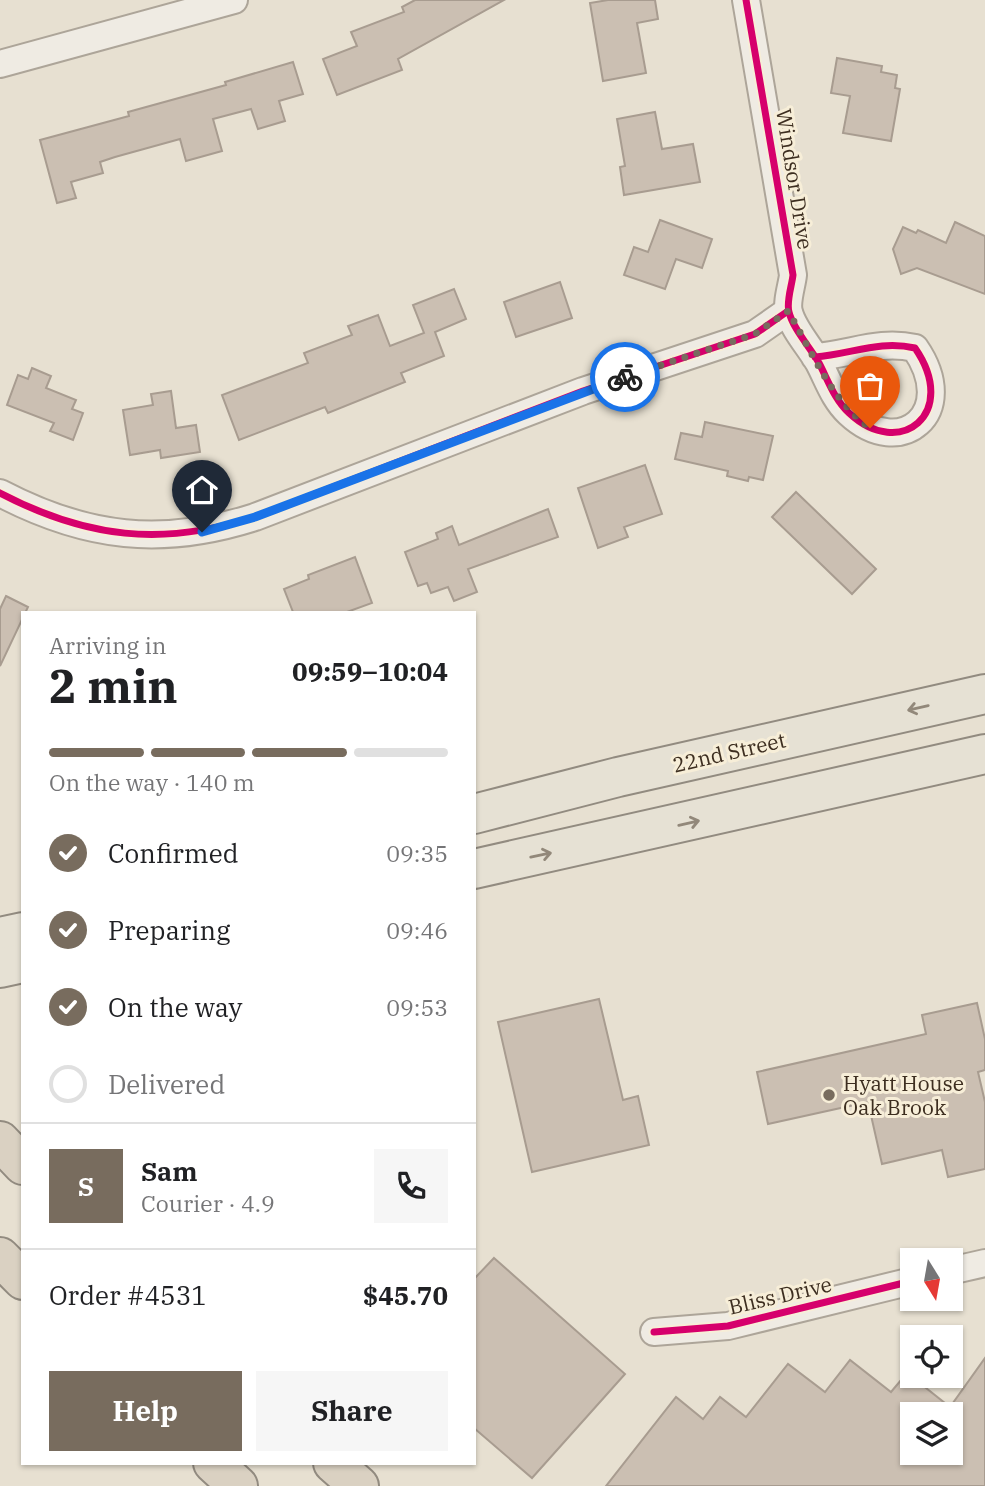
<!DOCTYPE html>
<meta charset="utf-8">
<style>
:root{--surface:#fff;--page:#f6f6f6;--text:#202124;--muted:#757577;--line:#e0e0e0;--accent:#786c5e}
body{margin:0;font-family:"IBM Plex Serif",serif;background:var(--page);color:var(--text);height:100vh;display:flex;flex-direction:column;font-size:26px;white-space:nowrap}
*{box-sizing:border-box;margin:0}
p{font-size:23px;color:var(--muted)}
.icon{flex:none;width:38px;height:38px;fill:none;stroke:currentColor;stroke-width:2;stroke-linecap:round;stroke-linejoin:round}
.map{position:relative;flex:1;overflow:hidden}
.details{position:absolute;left:21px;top:611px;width:455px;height:854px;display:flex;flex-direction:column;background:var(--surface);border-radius:0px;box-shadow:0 2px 5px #0004}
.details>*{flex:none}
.needle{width:46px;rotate:169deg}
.buttons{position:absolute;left:900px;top:1248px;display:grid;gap:14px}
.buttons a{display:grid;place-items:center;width:63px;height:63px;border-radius:0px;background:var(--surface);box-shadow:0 2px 5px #0004;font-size:35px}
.pin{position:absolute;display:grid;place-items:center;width:60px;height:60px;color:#fff;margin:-72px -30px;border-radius:50% 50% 50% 0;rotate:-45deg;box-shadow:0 0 7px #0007}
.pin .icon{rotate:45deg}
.courier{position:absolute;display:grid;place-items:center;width:70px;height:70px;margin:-35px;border:5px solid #1a73e8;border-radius:50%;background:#fff;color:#222;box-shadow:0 2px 9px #0007}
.headline em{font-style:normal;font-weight:700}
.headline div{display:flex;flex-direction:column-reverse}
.headline{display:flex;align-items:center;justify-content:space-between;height:119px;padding:0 28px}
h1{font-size:46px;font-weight:700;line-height:52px}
.bar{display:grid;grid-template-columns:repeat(4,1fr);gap:10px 7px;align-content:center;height:84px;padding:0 28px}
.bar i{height:9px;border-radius:5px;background:var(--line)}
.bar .on{background:var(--accent)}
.bar p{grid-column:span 4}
.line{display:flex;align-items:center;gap:18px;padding:0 28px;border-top:2px solid var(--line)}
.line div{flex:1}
.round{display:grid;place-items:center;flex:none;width:74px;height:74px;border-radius:0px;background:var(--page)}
ol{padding:0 28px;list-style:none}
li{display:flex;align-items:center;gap:21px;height:77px}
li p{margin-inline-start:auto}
li .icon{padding:7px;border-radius:50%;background:var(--accent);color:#fff;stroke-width:4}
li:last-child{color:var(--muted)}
li i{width:38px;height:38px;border:4px solid var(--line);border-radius:50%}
.primary-button{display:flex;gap:14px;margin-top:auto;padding:14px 28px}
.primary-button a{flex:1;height:80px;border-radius:0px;background:var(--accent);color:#fff;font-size:28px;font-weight:700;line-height:80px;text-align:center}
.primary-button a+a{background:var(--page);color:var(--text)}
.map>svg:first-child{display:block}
.building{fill:#cbbfb2;stroke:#a89c90;stroke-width:2;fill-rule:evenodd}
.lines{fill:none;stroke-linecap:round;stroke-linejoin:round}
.minor-casing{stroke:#ada599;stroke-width:30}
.primary-casing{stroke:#928b80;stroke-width:42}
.motorway-casing{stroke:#928b80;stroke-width:42}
.minor{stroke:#efebe3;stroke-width:26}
.primary{stroke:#e6e1d4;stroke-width:38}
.motorway{stroke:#dad1c2;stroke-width:38}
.cycleway-casing{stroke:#f7eed8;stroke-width:11}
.cycleway{stroke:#d6006c;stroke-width:7}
.oneway{stroke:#92887a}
.done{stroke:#786c5e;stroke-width:7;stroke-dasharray:0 12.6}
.route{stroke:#1a73e8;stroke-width:9}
.poi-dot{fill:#786c5e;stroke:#f7eed8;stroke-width:2.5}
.labels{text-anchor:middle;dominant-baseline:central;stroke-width:6;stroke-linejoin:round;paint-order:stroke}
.street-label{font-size:21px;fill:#3d2e20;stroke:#f7eed8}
.poi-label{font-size:21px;fill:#3d2e20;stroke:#f7eed8;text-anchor:start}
</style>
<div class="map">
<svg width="985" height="1486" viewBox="0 0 985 1486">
<rect width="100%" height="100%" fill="#e7e0d1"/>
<g class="building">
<polygon points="415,0 504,0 398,59 402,70 337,95 323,59 357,46 351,32 404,12 402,7"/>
<polygon points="608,0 655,0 658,19 637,23 646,73 603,81 590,3"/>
<polygon points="837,58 882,66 881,72 897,75 895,88 900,89 891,141 843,133 850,96 831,93"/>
<polygon points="293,62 303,94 279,101 285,121 258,129 251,109 213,119 222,151 186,161 180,139 115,157 100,162 103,173 71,182 76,198 57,203 40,140 129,116 128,112 226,85 225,82"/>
<polygon points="655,112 662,149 693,144 700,182 624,195 620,167 625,166 617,119"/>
<polygon points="660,220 712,239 702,268 676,259 665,289 624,275 634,247 648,252"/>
<polygon points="955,222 985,236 985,294 917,268 901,274 893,249 903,227 916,233 918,230 946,243"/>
<polygon points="560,282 572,318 516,337 504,302"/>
<polygon points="454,289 466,319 435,332 444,356 401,373 405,382 328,413 325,407 239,440 222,395 308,363 304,353 352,335 348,326 378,315 390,346 424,333 413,305"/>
<polygon points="32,368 51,376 46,388 76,400 72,409 83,413 73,440 50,431 54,423 7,405 18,375 28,379"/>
<polygon points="171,391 176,428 196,425 200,452 161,458 160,450 130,455 123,410 153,405 151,394"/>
<polygon points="705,422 773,436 763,480 749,477 748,481 727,476 728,471 675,459 681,433 702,437"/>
<polygon points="645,465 662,514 624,527 628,537 598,548 578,488"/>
<polygon points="796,492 876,569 852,594 772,517"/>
<polygon points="548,509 558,537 468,569 477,592 454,601 448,587 431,593 427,583 418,586 405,552 438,539 436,533 452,526 459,545"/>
<polygon points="355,557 372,603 347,612 293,612 284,589 309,579 308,575"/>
<polygon points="6,596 28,607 0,666 0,609"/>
<polygon points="599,999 623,1100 638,1096 649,1145 532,1172 498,1022"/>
<polygon points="977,1003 985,1039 985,1070 978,1072 985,1102 985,1169 948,1177 942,1150 882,1164 868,1102 768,1124 757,1072 926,1034 922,1015"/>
<polygon points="494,1258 625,1374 532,1478 474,1428 474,1279"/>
<path d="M985,1358v128h-379l70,-89 27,22 17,-22 26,20 42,-53 37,28 25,-32 41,32 16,-19 43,34zM912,1414h38v38h-38z"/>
</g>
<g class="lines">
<g class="minor-casing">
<g id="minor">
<path d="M746,0l47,275c-1,10 -7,27 -4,37 4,17 21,35 30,51 9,17 15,36 30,50 51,48 111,0 66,-65 -36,-8 -63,6 -100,9"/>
<polyline points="0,64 234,0"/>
<path d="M0,493c86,45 162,54 255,24l328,-126 172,-57 33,-23"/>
<polyline points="950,1271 985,1263"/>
<polyline points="654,1332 728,1326 912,1281"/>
</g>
</g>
<g class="primary-casing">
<g id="primary">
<polyline points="474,814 618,777 985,694"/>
<polyline points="474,869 985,754"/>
<polyline points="0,937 23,932"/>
<polyline points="0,968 23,963"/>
</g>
</g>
<g class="motorway-casing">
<g id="motorway">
<polyline points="0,1141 23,1165"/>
<polyline points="0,1257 23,1280"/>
<polyline points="213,1463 238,1486"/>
<polyline points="333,1463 359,1486"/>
</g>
</g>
<use href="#minor" class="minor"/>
<use href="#primary" class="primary"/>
<use href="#motorway" class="motorway"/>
<g class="cycleway-casing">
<g id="cycleway">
<path d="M746,0l47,275c-1,10 -7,27 -4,37 4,17 21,35 30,51 9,17 15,36 30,50 51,48 111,0 66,-65 -36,-8 -63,6 -100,9"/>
<path d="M0,493c86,45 162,54 255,24l328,-126 172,-57 33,-23"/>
<polyline points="654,1332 728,1326 912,1281"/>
</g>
</g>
<use href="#cycleway" class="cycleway"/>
</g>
<defs><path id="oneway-shaft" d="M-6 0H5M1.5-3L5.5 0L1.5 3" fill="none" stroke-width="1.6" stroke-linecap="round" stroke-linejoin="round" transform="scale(1.75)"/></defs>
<g class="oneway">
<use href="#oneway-shaft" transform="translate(918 708) rotate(167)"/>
<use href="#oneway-shaft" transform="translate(689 823) rotate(-13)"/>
<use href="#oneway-shaft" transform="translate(541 855) rotate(-12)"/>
</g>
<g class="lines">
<path class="done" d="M625,377l130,-43 33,-23c25,42 42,88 82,117"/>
<polyline class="route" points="202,532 255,517 625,377"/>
</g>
<circle class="poi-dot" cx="829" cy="1095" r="7"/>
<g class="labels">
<g class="street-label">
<text transform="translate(795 179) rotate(81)">Windsor Drive</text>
<text transform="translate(729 752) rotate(-13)">22nd Street</text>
<text transform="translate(780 1295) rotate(-13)">Bliss Drive</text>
</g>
<g class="poi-label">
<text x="843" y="1083">Hyatt House<tspan x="843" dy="24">Oak Brook</tspan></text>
</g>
</g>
</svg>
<div class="buttons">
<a><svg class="needle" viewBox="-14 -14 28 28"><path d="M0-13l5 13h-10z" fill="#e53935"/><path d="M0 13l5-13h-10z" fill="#757577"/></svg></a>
<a><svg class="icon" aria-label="locate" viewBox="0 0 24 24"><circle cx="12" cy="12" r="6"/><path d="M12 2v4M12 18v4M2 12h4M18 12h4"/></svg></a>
<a><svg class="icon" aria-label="layers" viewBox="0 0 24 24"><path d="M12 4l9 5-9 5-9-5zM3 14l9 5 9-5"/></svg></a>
</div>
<div class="pin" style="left:870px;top:428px;background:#ea580c"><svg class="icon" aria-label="bag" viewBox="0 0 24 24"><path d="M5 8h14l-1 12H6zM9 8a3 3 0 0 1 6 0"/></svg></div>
<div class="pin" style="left:202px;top:532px;background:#1f2937"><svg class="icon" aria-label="home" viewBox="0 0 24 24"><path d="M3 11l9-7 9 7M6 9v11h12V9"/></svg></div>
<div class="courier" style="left:625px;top:377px"><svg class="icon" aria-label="bike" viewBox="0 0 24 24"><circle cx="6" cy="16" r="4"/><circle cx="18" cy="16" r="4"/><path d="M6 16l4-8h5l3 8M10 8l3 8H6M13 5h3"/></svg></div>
<section class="details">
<div class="headline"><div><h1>2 min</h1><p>Arriving in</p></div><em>09:59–10:04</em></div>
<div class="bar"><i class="on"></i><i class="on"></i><i class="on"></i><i></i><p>On the way · 140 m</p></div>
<ol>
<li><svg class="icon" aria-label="check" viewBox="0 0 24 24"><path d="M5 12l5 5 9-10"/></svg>Confirmed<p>09:35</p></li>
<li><svg class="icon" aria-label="check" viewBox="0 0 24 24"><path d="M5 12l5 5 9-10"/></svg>Preparing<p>09:46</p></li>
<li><svg class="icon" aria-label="check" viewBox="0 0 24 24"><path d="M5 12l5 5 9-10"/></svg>On the way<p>09:53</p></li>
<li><i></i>Delivered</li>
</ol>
<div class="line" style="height:126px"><b class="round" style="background:var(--accent);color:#fff">S</b><div><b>Sam</b><p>Courier · 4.9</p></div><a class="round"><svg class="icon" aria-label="phone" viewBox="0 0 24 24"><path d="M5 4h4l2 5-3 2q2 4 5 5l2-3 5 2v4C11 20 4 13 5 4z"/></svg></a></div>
<div class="line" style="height:91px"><div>Order #4531</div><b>$45.70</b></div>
<div class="primary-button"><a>Help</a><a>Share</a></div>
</section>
</div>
